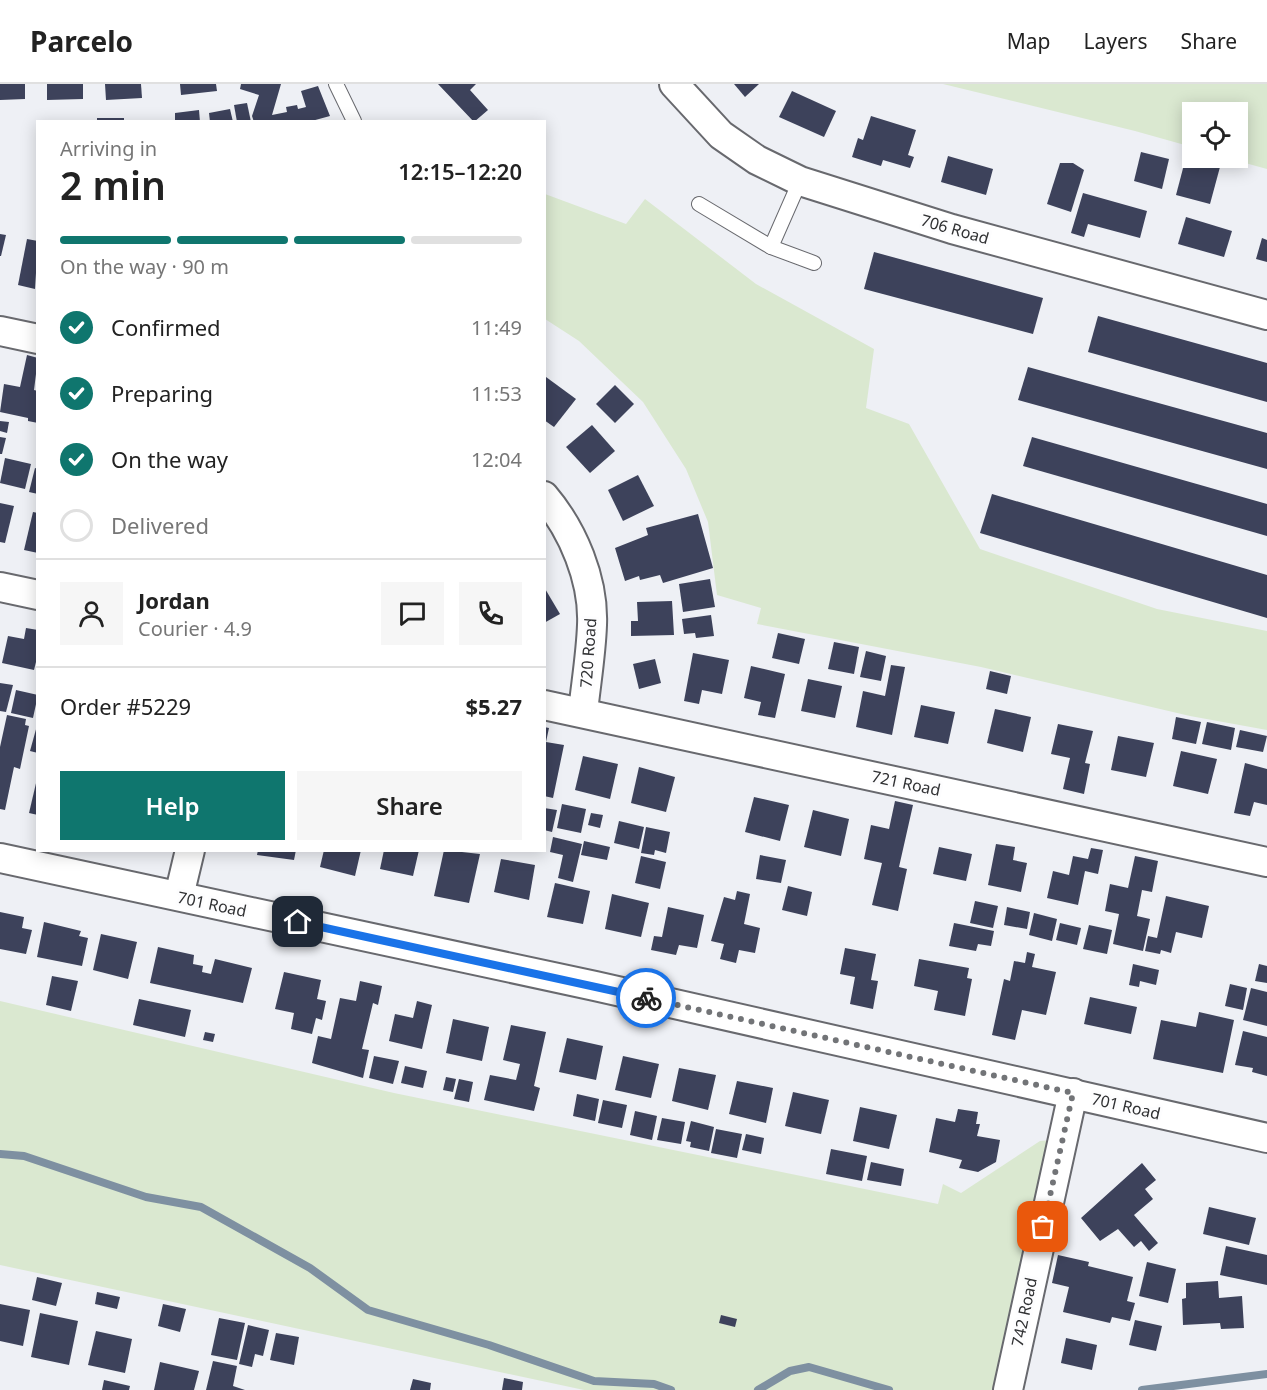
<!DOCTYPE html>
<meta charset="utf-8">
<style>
:root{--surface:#fff;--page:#f6f6f6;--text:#222;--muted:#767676;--line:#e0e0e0;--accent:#0f766e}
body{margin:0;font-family:"Noto Sans",sans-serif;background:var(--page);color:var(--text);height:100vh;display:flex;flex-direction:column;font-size:22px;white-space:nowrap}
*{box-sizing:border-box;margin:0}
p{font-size:20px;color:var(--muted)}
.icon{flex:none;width:33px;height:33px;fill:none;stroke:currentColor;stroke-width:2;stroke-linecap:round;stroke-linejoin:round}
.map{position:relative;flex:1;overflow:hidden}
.sheet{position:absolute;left:36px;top:36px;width:510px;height:732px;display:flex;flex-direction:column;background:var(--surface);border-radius:0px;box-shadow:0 3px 15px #0003}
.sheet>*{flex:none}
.tools{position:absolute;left:1182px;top:18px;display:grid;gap:12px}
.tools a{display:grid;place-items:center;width:66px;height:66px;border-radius:0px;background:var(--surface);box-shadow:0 3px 15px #0003;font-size:30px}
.pin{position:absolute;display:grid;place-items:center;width:51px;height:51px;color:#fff;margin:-26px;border-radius:12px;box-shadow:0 3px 9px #0006}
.courier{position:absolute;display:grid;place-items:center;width:60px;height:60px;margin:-30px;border:4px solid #1a73e8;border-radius:50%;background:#fff;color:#222;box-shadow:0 2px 8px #0007}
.head em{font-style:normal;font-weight:600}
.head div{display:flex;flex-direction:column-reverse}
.head{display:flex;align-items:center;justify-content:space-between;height:102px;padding:0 24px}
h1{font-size:39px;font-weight:600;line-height:45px}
.bar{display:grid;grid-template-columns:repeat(4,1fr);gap:9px 6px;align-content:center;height:72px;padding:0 24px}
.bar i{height:8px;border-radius:4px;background:var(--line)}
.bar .active{background:var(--accent)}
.bar p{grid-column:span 4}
.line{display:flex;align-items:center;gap:15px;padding:0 24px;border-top:2px solid var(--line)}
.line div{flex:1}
.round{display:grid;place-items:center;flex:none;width:63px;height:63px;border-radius:0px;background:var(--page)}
ol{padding:0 24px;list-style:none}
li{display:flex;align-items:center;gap:18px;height:66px}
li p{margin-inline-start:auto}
li .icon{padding:6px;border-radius:50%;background:var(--accent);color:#fff;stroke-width:4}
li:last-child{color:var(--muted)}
li i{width:33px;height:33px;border:3px solid var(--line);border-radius:50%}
.button{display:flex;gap:12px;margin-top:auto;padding:12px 24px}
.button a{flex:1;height:69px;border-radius:0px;background:var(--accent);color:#fff;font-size:24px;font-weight:600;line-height:69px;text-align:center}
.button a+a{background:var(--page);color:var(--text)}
header{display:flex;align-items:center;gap:36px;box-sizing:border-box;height:84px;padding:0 30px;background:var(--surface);border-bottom:2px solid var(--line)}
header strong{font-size:28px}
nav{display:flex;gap:33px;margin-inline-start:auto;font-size:21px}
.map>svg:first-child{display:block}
.green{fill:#dae8d0}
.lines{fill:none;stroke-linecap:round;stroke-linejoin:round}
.stream{stroke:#7e90a1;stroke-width:8}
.building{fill:#3d425b}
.lane-casing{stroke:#68696e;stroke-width:16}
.street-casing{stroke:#68696e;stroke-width:32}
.lane{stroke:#fff;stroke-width:14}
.street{stroke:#fff;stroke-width:28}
.done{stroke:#727477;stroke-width:6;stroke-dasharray:0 10.8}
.route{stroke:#1a73e8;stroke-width:8}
.labels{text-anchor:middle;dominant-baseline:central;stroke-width:6;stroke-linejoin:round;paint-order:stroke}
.street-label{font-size:16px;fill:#303133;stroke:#fdfdfe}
</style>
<header>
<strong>Parcelo</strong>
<nav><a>Map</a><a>Layers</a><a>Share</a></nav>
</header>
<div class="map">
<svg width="1267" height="1306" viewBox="0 0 1267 1306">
<rect width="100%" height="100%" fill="#eef0f5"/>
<g class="green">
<polygon points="943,0 1267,0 1267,85 1227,74 1238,74 1238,28 1192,28 1192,63 1135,47"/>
<polygon points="545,110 626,140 645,115 756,200 874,265 866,324 909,340 980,465 1157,525 1267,547 1267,646 1190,632 981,583 757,540 761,524 717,511 708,438 686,385 643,318 579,257 545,235"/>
<polygon points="0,917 394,1009 938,1120 943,1100 961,1109 1040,1057 1063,1055 1009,1306 584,1306 0,1181"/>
</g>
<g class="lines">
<g class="stream">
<polyline points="0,1070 24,1072 146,1113 201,1123 310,1184 368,1226 489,1261 594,1297 654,1300 671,1306"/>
<polyline points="758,1306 790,1287 809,1283 889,1306"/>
<polyline points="1142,1306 1267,1290"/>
</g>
</g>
<g class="building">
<polygon points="0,0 25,0 25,15 0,16"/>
<polygon points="47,0 83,0 83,15 47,16"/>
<polygon points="105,0 141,0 142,14 106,16"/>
<polygon points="180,0 216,0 217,7 181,11"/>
<polygon points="241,0 281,0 272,31 287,28 286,23 297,21 298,25 306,23 301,7 318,2 330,32 308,38 254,38 252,32 259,11 240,5"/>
<polygon points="438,0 476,0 470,6 488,26 474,38"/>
<polygon points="734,0 759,0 745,13"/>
<polygon points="792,7 836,27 824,53 779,33"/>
<polygon points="247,19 251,38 237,38 234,21"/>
<polygon points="230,25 233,38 210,38 209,29"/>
<polygon points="199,26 200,38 175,38 175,29"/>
<polygon points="871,32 916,46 908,71 914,73 910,84 883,76 881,82 852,73 858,54 863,56"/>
<rect x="97" y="34" width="27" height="4"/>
<polygon points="1141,68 1169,75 1162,105 1134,97"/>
<polygon points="948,72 993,85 986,111 941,98"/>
<polygon points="1186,73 1220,83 1210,120 1176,111"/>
<polygon points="1060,79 1073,79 1084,86 1071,128 1047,120"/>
<polygon points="1083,109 1147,127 1140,154 1088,140 1084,153 1071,149"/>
<polygon points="1186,133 1232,147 1224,173 1178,160"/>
<polygon points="0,150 6,151 1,172 0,172"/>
<polygon points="1262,154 1267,156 1267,178 1256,175"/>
<polygon points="27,155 38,157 35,205 18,201"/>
<polygon points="874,168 1043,214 1033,250 864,205"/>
<polygon points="1098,232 1267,279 1267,318 1088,268"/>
<polygon points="27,271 38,274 34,306 38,307 38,339 28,337 28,334 0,328 4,300 20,303"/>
<polygon points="1028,283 1267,349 1267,385 1018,316"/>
<polygon points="546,293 576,315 554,343 544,336"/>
<polygon points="615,301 634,320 615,339 596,320"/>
<polygon points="0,337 9,338 7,349 0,347"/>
<polygon points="592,341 615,367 590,389 566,363"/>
<polygon points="0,353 6,354 2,370 0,370"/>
<polygon points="1032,353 1267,420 1267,452 1023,382"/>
<polygon points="5,374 31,380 25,405 0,399"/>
<polygon points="35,384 38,385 38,410 29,408"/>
<polygon points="638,391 654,422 623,437 608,406"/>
<polygon points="992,410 1267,491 1267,534 980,449"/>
<polygon points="0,419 14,422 5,459 0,458"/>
<polygon points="33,428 38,429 38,469 24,466"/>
<polygon points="698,430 713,484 663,499 660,491 640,496 639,492 625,497 615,464 648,451 646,444"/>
<polygon points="710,495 715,523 683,528 679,500"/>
<polygon points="544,503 560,530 544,539"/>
<polygon points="672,517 674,551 631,552 631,537 638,537 637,518"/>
<polygon points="711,531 714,552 696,554 695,549 684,550 682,535"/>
<polygon points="26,544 38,546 38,570 34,586 2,579 8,552 24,555"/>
<polygon points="778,549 805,555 799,580 772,574"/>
<polygon points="834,558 859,563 854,590 828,585"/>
<polygon points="866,567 886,572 881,597 860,593"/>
<polygon points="693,569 729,576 722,610 702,606 699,620 684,617"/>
<polygon points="655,575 661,599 639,605 633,580"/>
<polygon points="891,581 905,583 892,651 856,643 863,607 885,612"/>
<polygon points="751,582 785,590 775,634 758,631 761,618 744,614"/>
<polygon points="990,587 1011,592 1007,610 986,605"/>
<polygon points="808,595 842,602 835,634 801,627"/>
<polygon points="0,599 13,601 6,628 0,627"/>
<polygon points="16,606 38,611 33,634 11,629"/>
<polygon points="921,621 955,628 948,660 914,653"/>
<polygon points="995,625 1031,633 1023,668 987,659"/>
<polygon points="7,631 26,635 25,641 29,642 20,685 14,683 5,726 0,725 0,663"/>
<polygon points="1176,633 1201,638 1196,660 1172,655"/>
<polygon points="38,638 38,669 30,667"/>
<polygon points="1207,638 1235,644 1231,666 1202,660"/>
<polygon points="1058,640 1093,647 1085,679 1090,680 1084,710 1063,705 1070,674 1051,670"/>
<polygon points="544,643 549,644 546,658 564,661 553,714 544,712"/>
<polygon points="1240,646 1267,652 1263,668 1236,663"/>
<polygon points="1118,652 1154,659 1146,693 1111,686"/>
<polygon points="1181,667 1217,675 1208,710 1173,702"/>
<polygon points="583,672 618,680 610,715 575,706"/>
<polygon points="1245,679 1267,685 1267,721 1254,718 1250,732 1234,729"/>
<polygon points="639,683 675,693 666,728 631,719"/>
<polygon points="37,695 38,695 38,731 29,729"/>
<polygon points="754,713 789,721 780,757 745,748"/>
<polygon points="895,717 913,721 899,783 907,785 898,827 872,821 882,779 864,775 871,741 889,745"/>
<polygon points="562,720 586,725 581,749 557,744"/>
<polygon points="544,724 557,726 552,748 544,746"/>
<polygon points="813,726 849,735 841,772 804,763"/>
<polygon points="591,729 603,731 600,744 588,741"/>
<polygon points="619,737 644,743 639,765 614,759"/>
<polygon points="646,743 670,748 666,769 655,766 654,771 641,769"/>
<polygon points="553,753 582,760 573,798 558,794 563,771 550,768"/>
<polygon points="584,757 610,763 607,776 581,771"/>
<polygon points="996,760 1015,763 1013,776 1027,779 1021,808 988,801"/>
<polygon points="939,763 972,770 966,797 933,790"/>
<polygon points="1091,764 1103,766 1098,790 1085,787 1078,821 1047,814 1053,787 1069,791 1073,772 1088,775"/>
<polygon points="258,766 296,766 294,776 257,771"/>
<polygon points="324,766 361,766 355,792 320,783"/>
<polygon points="384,766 419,766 413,792 380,785"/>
<polygon points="444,766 480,770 469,819 434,812"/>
<polygon points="760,771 786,776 781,799 756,795"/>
<polygon points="641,772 666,778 660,805 635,799"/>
<polygon points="1135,772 1158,777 1152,808 1142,806 1137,832 1150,835 1143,867 1113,860 1119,830 1105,827 1110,800 1128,804"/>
<polygon points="501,775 535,781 529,816 494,808"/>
<polygon points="555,799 590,807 583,840 547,833"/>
<polygon points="788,802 812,808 807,832 782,826"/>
<polygon points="737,807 750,810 744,840 760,844 755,869 739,866 736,879 720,875 724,860 711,857 724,813 735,816"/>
<polygon points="612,810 649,819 641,853 605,845"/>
<polygon points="1166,812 1209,822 1202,854 1176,848 1171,869 1161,866 1160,870 1145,867 1148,852 1157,854"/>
<polygon points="975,817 998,822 993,844 970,839"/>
<polygon points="668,823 704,831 697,864 679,861 676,871 651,866 654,852 662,853"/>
<polygon points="1007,823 1030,828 1027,845 1004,841"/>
<polygon points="0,828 24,833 22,844 32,846 26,870 0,865"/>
<polygon points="1034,829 1057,835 1052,857 1029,851"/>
<polygon points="44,838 81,847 79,852 88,854 82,882 37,873"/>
<polygon points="954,839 994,847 991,862 978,860 976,867 949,862"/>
<polygon points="1060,839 1081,844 1077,861 1056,856"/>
<polygon points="1089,841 1112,846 1107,870 1083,865"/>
<polygon points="101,850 137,858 128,895 93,886"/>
<polygon points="158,863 194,871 193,880 203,882 202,888 211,890 215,875 252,884 243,919 150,899"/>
<polygon points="845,864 876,870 871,896 878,897 873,925 850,920 855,893 840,890"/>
<polygon points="1027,868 1035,870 1032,883 1056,888 1046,931 1022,926 1015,956 992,951 1004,895 1010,897 1014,877 1025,879"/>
<polygon points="919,875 969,884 967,894 972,895 965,932 934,926 938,907 914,902"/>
<polygon points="1133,880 1159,886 1156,901 1140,897 1139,903 1129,901"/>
<polygon points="1259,880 1267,882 1267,899 1255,897"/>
<polygon points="284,888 321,896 317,915 326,917 322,936 316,934 312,950 291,945 294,929 275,925"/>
<polygon points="52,892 78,897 71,927 46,921"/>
<polygon points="360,897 382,902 378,921 373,919 362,965 369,966 363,994 312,979 318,952 331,955 340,914 356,917"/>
<polygon points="1230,900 1247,904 1243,926 1225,922"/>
<polygon points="1251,904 1267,908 1267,942 1243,936"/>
<polygon points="1090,913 1137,923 1131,950 1084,940"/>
<polygon points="139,915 191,926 185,953 133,941"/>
<polygon points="417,917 432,921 422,965 389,957 395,930 413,934"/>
<polygon points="1199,928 1234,936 1223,989 1153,975 1161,936 1196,943"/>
<polygon points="453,935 489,943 482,977 446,969"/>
<polygon points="511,941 546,948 534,1002 540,1004 534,1027 484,1016 490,991 516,996 520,980 503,976"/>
<polygon points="1243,947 1267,953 1267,992 1252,988 1253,984 1235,981"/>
<polygon points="205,948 215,950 213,958 203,956"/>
<polygon points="567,954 603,962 596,996 559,988"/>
<polygon points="374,972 399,977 393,1000 369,994"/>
<polygon points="623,972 659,980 651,1014 615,1006"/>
<polygon points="405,982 427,987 423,1004 401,999"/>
<polygon points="679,984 716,991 708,1026 672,1017"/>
<polygon points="446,993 456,995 453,1008 443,1006"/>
<polygon points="459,995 473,998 469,1018 454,1015"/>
<polygon points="737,997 773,1004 766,1039 729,1030"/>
<polygon points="793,1008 829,1016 821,1050 785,1042"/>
<polygon points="577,1010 599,1015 595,1037 573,1032"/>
<polygon points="603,1016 627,1021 622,1044 598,1039"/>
<polygon points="860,1023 897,1031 889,1065 853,1057"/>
<polygon points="958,1025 978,1028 976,1040 980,1040 977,1052 1000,1056 996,1078 978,1088 959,1084 962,1076 929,1068 936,1034 955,1038"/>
<polygon points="635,1027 657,1032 652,1056 630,1051"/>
<polygon points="662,1034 685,1038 681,1060 657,1056"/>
<polygon points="691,1037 714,1043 709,1067 690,1063 691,1058 686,1057"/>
<polygon points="716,1045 742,1050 737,1074 711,1069"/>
<polygon points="746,1050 764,1054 761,1070 742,1066"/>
<polygon points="831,1065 867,1072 862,1097 826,1090"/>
<polygon points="871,1078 904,1085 901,1102 867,1096"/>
<polygon points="1142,1079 1156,1096 1145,1105 1153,1115 1134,1131 1158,1159 1149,1167 1141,1157 1134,1163 1118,1145 1100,1157 1081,1134"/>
<polygon points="1209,1123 1256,1134 1249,1161 1203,1150"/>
<polygon points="1226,1162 1267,1171 1267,1201 1220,1191"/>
<polygon points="1058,1171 1089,1178 1088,1182 1133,1193 1127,1217 1135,1219 1130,1237 1112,1233 1110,1239 1063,1228 1069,1203 1052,1199"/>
<polygon points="1147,1178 1176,1185 1168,1219 1139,1212"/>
<polygon points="37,1193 62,1199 56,1222 32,1216"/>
<polygon points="1218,1197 1219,1214 1242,1212 1244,1244 1221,1245 1220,1239 1183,1241 1182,1215 1186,1214 1186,1199"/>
<polygon points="97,1208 120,1213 117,1225 95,1220"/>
<polygon points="0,1220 30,1226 23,1262 0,1257"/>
<polygon points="163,1220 186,1225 180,1248 158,1242"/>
<polygon points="40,1229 78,1237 69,1281 31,1273"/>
<polygon points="721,1231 737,1235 735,1243 719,1239"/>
<polygon points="219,1234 245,1239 237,1276 211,1271"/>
<polygon points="1135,1236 1162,1242 1156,1267 1129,1261"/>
<polygon points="248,1241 269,1246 263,1272 255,1270 252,1283 239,1280"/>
<polygon points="96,1247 132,1255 125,1289 88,1281"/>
<polygon points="276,1249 299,1253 294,1281 270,1276"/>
<polygon points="1066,1254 1097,1261 1092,1286 1061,1279"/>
<polygon points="213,1277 237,1282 233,1302 245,1306 206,1306"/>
<polygon points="160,1278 199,1287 194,1306 154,1306"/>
<polygon points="504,1294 523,1298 522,1306 502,1306"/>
<polygon points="413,1295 431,1299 430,1306 410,1306"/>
<polygon points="104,1296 130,1302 129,1306 102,1306"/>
</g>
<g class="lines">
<g class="lane-casing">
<g id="lane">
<polyline points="336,0 354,37"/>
<polyline points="699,120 771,163 814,179"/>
<polyline points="771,163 800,97"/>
</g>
</g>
<g class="street-casing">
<g id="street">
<polyline points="674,0 721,51 757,76 800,97 952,145 1267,231"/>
<polyline points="0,247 38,255"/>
<path d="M544,412c29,34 50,84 48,129 -1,29 -6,58 -9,87"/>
<polyline points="0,503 38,511"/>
<polyline points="544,621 1267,778"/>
<polyline points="0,774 595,902 1267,1054"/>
<polyline points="179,812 190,766"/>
<polyline points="1008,1306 1073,1009"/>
</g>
</g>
<use href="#lane" class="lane"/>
<use href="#street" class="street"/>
</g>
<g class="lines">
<polyline class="done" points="646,914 1073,1009 1043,1143"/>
<polyline class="route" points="298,838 646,914"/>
</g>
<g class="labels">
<g class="street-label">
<text transform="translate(955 145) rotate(16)">706 Road</text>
<text transform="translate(588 569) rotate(-86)">720 Road</text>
<text transform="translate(906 699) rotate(12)">721 Road</text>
<text transform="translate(212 820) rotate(12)">701 Road</text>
<text transform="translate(1126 1022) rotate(13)">701 Road</text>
<text transform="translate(1024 1228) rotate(-78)">742 Road</text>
</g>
</g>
</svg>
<div class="tools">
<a><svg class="icon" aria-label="locate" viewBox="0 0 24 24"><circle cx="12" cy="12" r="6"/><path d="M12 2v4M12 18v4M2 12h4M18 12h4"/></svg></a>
</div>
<div class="pin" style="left:1043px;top:1143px;background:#ea580c"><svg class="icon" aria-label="bag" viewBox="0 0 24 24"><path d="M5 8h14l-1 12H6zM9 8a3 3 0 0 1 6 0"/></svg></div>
<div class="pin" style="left:298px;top:838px;background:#1f2937"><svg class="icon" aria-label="home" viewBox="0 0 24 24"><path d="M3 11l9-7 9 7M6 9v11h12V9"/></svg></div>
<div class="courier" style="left:646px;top:914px"><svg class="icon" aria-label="bike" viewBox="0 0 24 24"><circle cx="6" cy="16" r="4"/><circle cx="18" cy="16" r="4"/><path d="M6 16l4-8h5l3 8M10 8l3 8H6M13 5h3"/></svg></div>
<section class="sheet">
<div class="head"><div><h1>2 min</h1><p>Arriving in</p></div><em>12:15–12:20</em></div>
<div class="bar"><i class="active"></i><i class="active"></i><i class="active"></i><i></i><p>On the way · 90 m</p></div>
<ol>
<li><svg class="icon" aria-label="check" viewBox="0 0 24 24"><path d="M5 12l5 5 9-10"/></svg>Confirmed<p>11:49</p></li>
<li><svg class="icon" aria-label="check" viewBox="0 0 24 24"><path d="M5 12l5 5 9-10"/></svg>Preparing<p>11:53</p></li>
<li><svg class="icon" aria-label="check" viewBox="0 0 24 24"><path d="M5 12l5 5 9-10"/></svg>On the way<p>12:04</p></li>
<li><i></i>Delivered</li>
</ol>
<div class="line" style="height:108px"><a class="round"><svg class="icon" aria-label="person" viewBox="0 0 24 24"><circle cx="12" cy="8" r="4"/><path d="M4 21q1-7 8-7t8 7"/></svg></a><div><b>Jordan</b><p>Courier · 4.9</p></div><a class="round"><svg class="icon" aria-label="chat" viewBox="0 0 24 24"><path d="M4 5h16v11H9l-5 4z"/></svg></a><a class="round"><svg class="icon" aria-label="phone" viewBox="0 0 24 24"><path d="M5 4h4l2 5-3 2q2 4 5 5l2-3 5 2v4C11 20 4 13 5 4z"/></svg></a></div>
<div class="line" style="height:78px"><div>Order #5229</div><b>$5.27</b></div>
<div class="button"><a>Help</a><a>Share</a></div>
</section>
</div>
